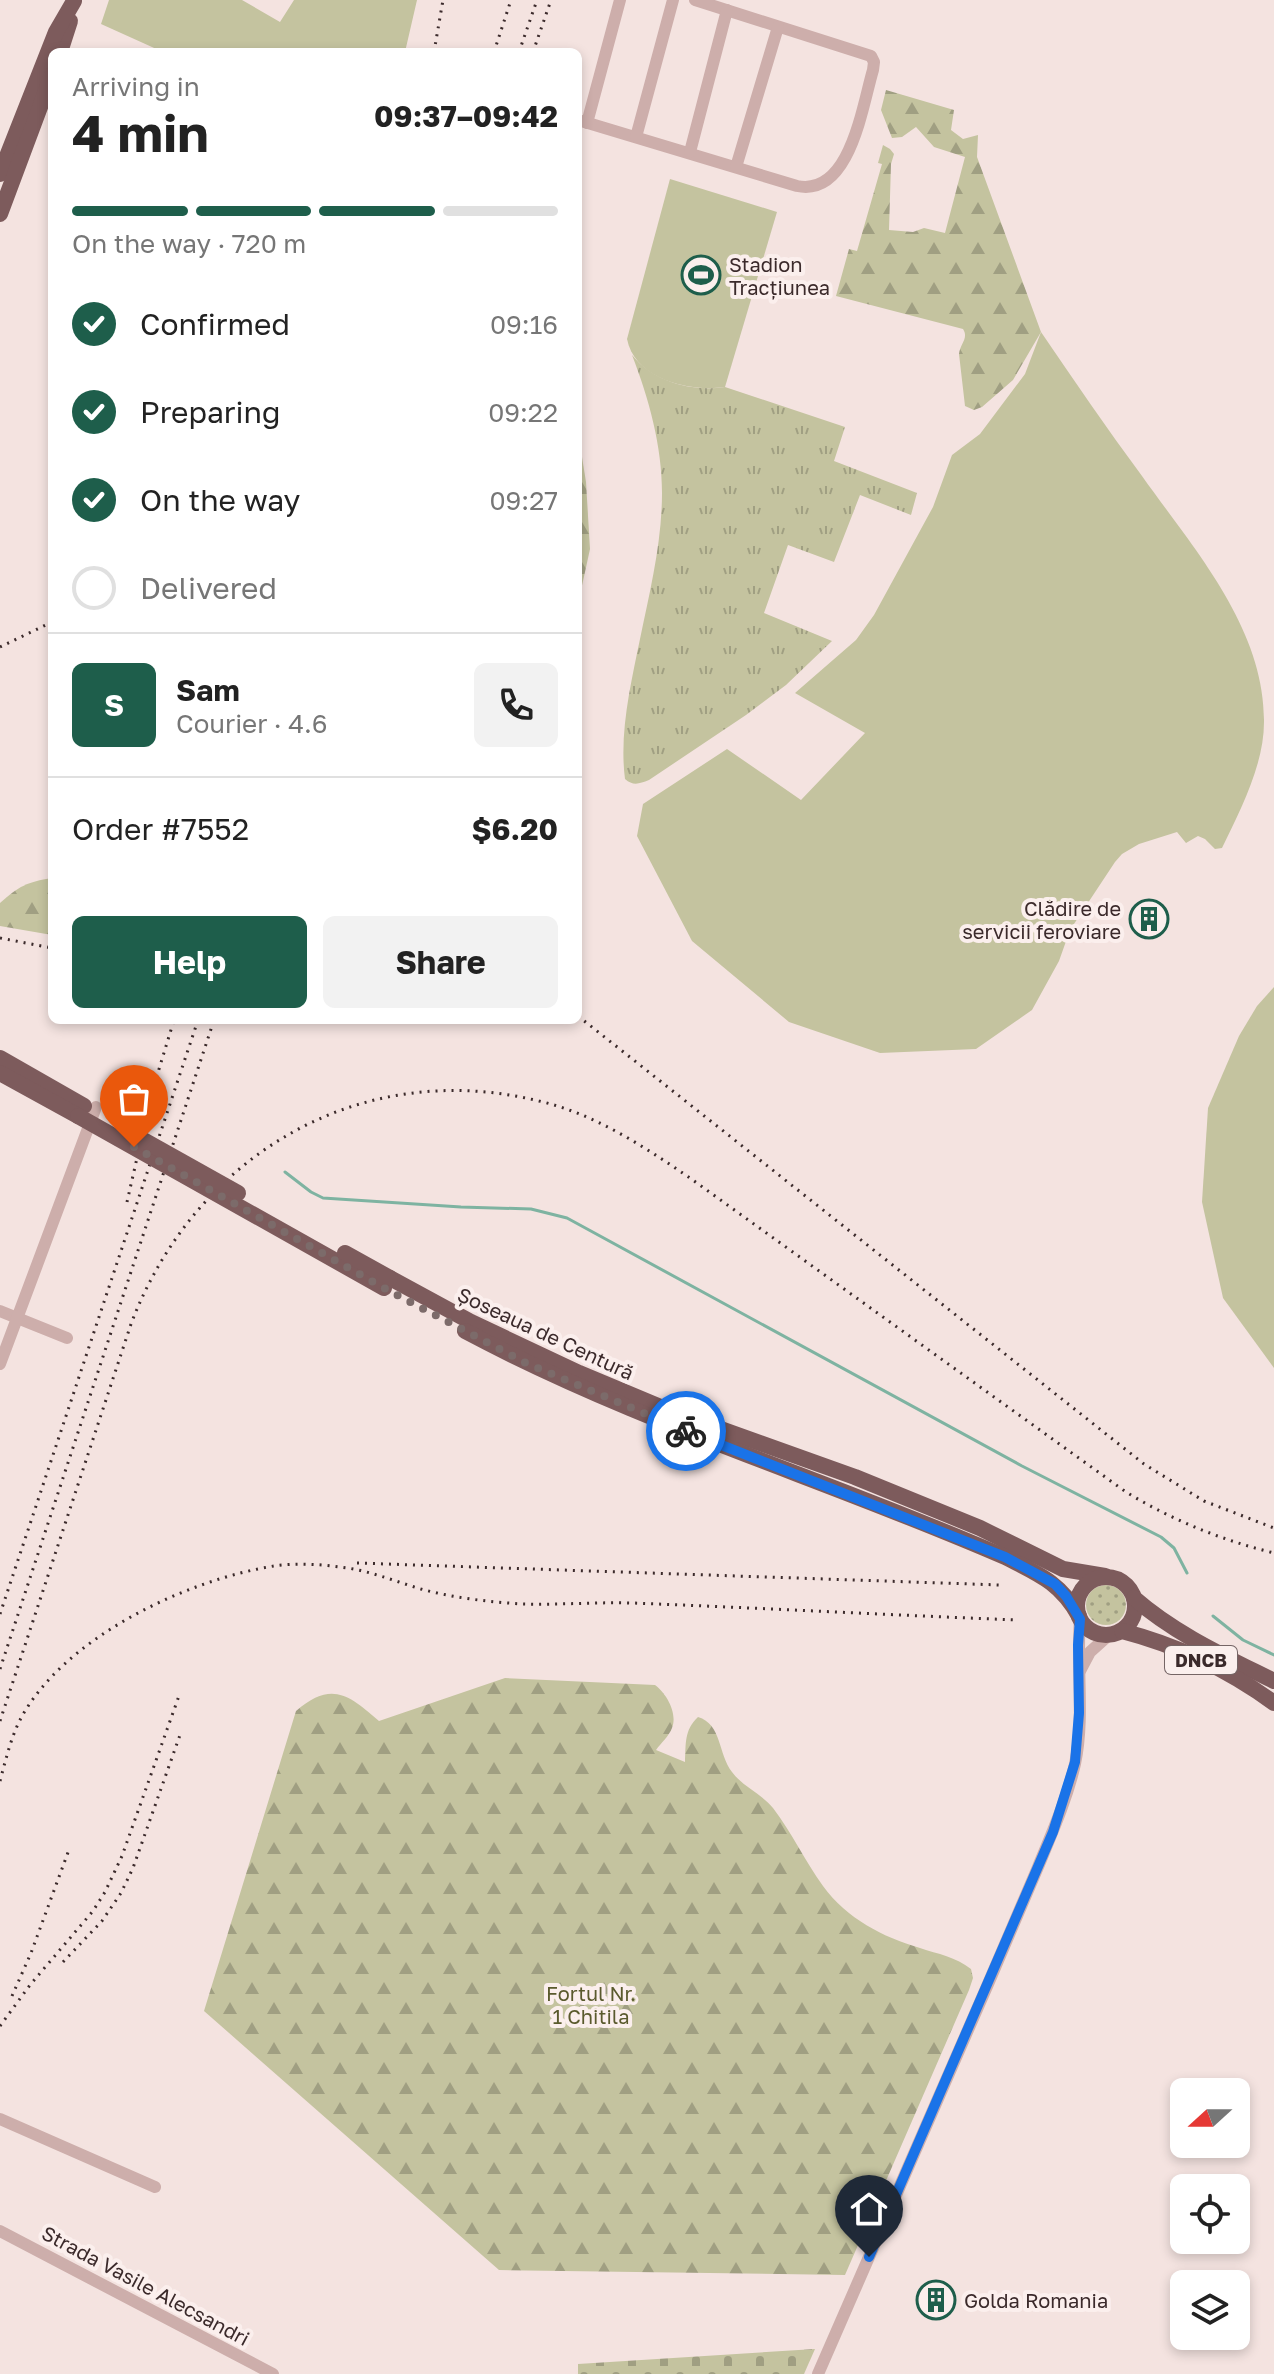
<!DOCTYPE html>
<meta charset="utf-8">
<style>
:root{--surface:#fff;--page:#f2f2f2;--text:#222;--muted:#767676;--line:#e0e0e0;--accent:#1e5e4b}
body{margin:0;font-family:"Golos Text",sans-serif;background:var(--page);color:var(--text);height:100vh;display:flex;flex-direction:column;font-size:30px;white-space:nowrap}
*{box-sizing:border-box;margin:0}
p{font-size:26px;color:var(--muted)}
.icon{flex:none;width:44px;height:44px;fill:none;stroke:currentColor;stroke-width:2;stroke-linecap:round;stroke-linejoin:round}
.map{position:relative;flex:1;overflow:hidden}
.side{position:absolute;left:48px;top:48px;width:534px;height:976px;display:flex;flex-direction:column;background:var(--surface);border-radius:12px;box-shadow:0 4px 12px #0003}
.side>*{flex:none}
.needle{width:52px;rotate:249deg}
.controls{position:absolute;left:1170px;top:2078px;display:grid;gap:16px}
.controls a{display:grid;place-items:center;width:80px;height:80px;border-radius:12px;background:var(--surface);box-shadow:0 4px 12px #0003;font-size:40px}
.pin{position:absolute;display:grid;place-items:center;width:68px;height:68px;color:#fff;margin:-82px -34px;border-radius:50% 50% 50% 0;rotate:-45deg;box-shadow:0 0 8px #0007}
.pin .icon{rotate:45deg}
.courier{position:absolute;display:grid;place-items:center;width:80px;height:80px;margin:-40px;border:6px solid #1a73e8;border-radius:50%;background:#fff;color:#222;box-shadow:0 2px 10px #0007}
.summary em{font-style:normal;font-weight:700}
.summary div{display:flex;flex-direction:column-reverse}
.summary{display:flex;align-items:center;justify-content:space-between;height:136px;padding:0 24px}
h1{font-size:52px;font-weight:700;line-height:60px}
.bar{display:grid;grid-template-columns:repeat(4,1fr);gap:12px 8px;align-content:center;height:96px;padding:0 24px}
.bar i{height:10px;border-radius:6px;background:var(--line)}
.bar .active{background:var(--accent)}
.bar p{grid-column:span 4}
.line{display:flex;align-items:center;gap:20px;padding:0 24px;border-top:2px solid var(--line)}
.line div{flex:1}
.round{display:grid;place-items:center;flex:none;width:84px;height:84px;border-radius:12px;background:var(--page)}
ol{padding:0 24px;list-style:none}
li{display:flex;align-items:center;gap:24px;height:88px}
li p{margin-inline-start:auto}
li .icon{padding:8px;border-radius:50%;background:var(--accent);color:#fff;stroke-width:4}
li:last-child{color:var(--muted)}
li i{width:44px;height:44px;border:4px solid var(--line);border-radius:50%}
.action{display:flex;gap:16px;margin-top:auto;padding:16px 24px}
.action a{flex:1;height:92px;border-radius:12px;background:var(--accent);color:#fff;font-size:32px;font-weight:700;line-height:92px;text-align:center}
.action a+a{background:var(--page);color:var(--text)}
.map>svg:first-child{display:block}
.grass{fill:#c4c39f}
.forest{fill:url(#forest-firs)}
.cemetery{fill:url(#cemetery-stones)}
.park{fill:url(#park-tufts)}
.garden{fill:url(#garden-dots)}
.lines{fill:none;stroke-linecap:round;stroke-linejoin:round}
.stream{stroke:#7eb3a1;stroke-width:3}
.minor{stroke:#cdaeab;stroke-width:12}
.major{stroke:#7d5b5c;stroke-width:16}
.rail{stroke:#3b2a2b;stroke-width:3;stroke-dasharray:2 6;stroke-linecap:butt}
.major-bridge{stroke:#7d5b5c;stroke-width:16}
.done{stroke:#7c6b6a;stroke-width:8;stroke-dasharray:0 14.4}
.route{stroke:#1a73e8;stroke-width:10}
.labels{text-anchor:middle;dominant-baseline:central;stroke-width:8;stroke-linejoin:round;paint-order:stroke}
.shield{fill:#fbefed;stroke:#756565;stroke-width:2}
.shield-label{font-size:18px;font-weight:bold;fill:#3b2a2b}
.poi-label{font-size:20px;fill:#3b2a2b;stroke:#fbefed;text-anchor:start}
.street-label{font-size:20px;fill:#3b2a2b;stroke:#fbefed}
.park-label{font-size:20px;fill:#5a5a2d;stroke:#fbefed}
</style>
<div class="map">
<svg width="1274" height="2374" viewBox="0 0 1274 2374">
<defs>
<pattern id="forest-firs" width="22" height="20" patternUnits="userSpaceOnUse" patternTransform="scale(2)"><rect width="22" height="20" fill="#c4c39f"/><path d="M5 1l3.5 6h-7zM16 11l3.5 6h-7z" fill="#a09f82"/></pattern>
<pattern id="cemetery-stones" width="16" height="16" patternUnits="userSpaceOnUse" patternTransform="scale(2)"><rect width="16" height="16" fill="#c4c39f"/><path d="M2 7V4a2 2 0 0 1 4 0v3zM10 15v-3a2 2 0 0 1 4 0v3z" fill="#a09f82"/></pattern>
<pattern id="park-tufts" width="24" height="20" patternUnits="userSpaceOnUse" patternTransform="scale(2)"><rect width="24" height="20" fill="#c4c39f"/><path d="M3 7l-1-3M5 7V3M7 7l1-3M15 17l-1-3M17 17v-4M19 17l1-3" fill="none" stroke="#a09f82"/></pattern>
<pattern id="garden-dots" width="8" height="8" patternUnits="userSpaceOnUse" patternTransform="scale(2)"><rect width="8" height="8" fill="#c4c39f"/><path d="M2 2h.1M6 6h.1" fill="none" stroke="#a09f82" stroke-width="1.8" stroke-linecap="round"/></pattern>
</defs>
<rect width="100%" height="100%" fill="#f4e3e0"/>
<g class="grass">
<polygon points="109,0 242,0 280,22 294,0 417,0 405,52 163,52 101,24"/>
<path d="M670,179l107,33 -52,175c-35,5 -90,-7 -98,-48z"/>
<path d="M1041,332c33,48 66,97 101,144 51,72 123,152 122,246 0,43 -24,89 -42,126l-7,1 -10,-10 -7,-3 -12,7 -9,-11 -38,12 -17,10 -7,8 -45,68 -11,31 -27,49 -56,39 -96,4 -91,-31 -97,-81 -55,-105 6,-32 84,-55 74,51 64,-67 -70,-40 61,-53 18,-25 59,-108 19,-52 28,-21 45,-60z"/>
<polygon points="1274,987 1274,1368 1223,1298 1202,1202 1208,1108 1239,1036 1257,1006"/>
</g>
<g class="forest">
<path d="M886,90l68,20 -3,20 12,9 15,-4 -1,22 64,175 -28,48 -31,27 -8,3 -9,-4 -6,-52c1,-10 10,-16 4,-25l-127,-33 13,-47 8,2 25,-87 -4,-1 5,-18 7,4 4,5 -3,10 -2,66 24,2 11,-4 21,5 20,-76 -31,-10 -18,-20 -14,10 -10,1 -11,-28z"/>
<polygon points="578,432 586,482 590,549 578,604"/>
<path d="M52,878v57l-52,-9v-23c19,-17 27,-21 52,-25z"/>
<path d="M505,1678l150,7c11,8 23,28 17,43 -3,8 -11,15 -16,22l29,12c1,-18 -1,-32 13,-45 24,7 20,37 34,55 11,15 30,22 41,36 19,25 32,53 50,78 24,33 60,51 97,62 18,6 36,9 51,21l2,9 -4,12 -124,285 -346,-5 -295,-259 92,-300c35,-30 52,-17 83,10z"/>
</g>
<polygon class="cemetery" points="815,2349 804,2374 578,2374 578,2364"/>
<path class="park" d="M632,355c22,27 60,37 93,32l120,40 -11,34 83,32 -6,22 -51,-20 -26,67 -46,-17 -24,68 68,28 -46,44 -40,30 -97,65c-10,4 -16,6 -24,-1 -6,-46 6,-96 15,-140 10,-48 22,-97 22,-146 0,-47 -13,-94 -30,-138z"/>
<circle class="garden" cx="1106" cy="1605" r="20"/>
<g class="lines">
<g class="stream">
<polyline points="285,1172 311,1192 323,1198 461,1207 531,1209 567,1218 1022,1466 1161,1537 1174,1548 1187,1573"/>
<polyline points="1213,1616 1243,1640 1274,1655"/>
</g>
<g class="minor">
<path d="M578,120l219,66c53,11 65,-79 76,-116l1,-8 -3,-6 -176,-56"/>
<polyline points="587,123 620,0"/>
<polyline points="636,137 673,0"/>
<polyline points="690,152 727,10"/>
<polyline points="736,167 778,27"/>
<polyline points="0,1311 67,1338"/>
<polyline points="0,1364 96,1107"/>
<polyline points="1080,1671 1090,1652 1110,1634"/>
<polyline points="0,2119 155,2187"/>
<polyline points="0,2231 273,2374"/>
<path d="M818,2374c57,-130 113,-260 170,-390 17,-39 33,-78 50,-117 14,-34 29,-68 37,-103 10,-48 1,-97 5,-145"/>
</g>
<g class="major">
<polyline points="60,52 70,21"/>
<polyline points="0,174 56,32 74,1"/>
<polyline points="0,214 52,75"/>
<polyline points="0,1058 84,1106"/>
<polyline points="0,1073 78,1116"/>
<polyline points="390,1278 471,1322 579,1373 665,1409 855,1477 980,1528 1063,1569 1105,1576"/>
<path d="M465,1331c173,92 361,148 540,226 33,17 55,25 74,59"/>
<circle cx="1106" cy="1606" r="29"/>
<path d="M1134,1598c41,36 92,59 140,83"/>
<path d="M1122,1631c54,14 107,39 152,72"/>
</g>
<g class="rail">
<polyline points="434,52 443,0"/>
<polyline points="494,52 511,0"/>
<polyline points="519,52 537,0"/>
<polyline points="533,52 551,0"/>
<polyline points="0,647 52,622"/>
<polyline points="0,938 52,948"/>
<polyline points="578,1016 1144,1464 1204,1501 1274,1528"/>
<polyline points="127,1202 152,1092 174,1020"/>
<polyline points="357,1563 1000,1585"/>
<polyline points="0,1614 198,1020"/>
<polyline points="0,1669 214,1020"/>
<path d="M0,1721l131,-397c64,-169 229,-267 408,-223 56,13 104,45 151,77l436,314c46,28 95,48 148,61"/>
<path d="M0,1781c6,-22 11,-44 21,-63 44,-81 165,-138 253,-152 21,-3 44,-2 66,1 28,3 54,14 81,22 33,9 68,13 102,15 36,1 72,-2 109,-1 129,5 258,12 386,17"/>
<polyline points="63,1962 102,1921 121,1893 133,1868 180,1735"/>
<polyline points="12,1996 31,1953 70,1847"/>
<polyline points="0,2026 30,1985 93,1911 105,1892 122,1856 180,1693"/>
</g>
<g class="major-bridge">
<polyline points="78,1116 384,1288"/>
<polyline points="129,1132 238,1193"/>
<polyline points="345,1253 390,1278"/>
</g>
</g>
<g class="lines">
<polyline class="done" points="134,1147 384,1288 526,1363 686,1431"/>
<polyline class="route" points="686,1431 1005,1557 1055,1584 1066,1596 1080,1619 1078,1645 1079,1713 1075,1762 1053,1832 869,2257"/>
</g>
<defs>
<g id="stadium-ring" transform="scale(2)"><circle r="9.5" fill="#fbefed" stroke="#1e5e4b" stroke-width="1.5"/><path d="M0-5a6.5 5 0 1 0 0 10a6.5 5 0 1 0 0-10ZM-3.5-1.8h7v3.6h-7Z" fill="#1e5e4b"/></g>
<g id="building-ring" transform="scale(2)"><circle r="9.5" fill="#fbefed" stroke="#1e5e4b" stroke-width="1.5"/><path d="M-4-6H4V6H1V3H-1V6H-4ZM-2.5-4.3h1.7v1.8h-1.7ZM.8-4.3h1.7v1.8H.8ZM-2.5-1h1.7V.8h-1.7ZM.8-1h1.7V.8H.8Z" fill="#1e5e4b"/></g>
</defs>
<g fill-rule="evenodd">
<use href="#stadium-ring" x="701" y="275"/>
<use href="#building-ring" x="1149" y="919"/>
<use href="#building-ring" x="936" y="2300"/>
</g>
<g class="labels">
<rect class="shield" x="1165" y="1646" width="72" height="28" rx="6"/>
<g class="shield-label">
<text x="1201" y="1660">DNCB</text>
</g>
<g class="poi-label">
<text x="729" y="264">Stadion<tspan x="729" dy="23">Tracțiunea</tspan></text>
<text x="1121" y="908" text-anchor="end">Clădire de<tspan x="1121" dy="23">servicii feroviare</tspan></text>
<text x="964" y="2300">Golda Romania</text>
</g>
<g class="street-label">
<text transform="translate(546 1333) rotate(25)">Șoseaua de Centură</text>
<text transform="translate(146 2285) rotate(28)">Strada Vasile Alecsandri</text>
</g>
<g class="park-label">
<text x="591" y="1993">Fortul Nr.<tspan x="591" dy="23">1 Chitila</tspan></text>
</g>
</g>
</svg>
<div class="controls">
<a><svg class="needle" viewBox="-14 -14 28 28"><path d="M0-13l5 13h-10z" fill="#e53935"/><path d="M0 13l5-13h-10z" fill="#767676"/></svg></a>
<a><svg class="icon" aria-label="locate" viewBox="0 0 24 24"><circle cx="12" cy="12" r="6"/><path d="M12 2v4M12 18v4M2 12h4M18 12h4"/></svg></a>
<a><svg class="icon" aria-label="layers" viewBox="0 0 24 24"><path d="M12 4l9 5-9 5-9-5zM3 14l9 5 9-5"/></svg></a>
</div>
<div class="pin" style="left:134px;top:1147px;background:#ea580c"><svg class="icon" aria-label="bag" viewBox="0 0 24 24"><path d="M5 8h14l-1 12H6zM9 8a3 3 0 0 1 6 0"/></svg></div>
<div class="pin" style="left:869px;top:2257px;background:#1f2937"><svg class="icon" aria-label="home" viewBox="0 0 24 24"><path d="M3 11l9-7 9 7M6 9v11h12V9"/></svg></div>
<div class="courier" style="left:686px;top:1431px"><svg class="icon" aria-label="bike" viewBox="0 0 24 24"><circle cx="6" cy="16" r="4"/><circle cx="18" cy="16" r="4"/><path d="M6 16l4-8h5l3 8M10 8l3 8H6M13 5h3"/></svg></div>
<section class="side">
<div class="summary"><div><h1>4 min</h1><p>Arriving in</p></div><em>09:37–09:42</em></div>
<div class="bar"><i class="active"></i><i class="active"></i><i class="active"></i><i></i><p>On the way · 720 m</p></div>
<ol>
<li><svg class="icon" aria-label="check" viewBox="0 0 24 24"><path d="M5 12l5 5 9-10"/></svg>Confirmed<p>09:16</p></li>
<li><svg class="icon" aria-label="check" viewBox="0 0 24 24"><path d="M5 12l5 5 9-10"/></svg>Preparing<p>09:22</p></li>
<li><svg class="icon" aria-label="check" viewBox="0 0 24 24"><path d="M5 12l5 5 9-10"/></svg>On the way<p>09:27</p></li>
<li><i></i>Delivered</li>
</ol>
<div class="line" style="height:144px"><b class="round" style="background:var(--accent);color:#fff">S</b><div><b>Sam</b><p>Courier · 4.6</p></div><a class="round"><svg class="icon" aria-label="phone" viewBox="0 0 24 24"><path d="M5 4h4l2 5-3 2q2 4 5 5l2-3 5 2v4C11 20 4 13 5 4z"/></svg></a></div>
<div class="line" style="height:104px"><div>Order #7552</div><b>$6.20</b></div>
<div class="action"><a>Help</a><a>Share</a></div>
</section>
</div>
